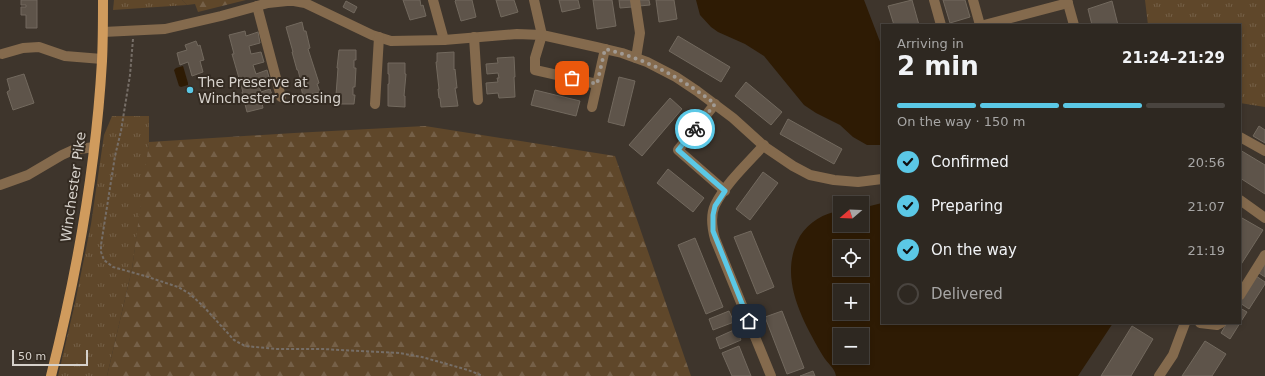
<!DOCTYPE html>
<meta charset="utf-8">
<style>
:root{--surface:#2e2821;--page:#3a342e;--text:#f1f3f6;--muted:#a7a6a5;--line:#49443f;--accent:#5bc8e6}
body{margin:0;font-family:"DejaVu Sans",sans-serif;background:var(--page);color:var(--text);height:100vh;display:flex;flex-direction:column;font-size:15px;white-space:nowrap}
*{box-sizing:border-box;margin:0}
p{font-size:13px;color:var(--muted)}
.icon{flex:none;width:22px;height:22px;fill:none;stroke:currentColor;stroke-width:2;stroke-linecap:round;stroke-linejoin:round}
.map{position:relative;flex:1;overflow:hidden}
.sheet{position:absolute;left:881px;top:24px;width:360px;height:300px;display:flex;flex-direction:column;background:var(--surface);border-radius:0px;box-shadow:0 2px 6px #0003,0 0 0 1px var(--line)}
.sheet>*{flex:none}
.needle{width:26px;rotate:251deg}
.tools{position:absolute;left:833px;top:196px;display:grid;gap:8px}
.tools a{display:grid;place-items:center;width:36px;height:36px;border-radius:0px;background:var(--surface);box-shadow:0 2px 6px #0003,0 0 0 1px var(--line);font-size:20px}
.scale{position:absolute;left:12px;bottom:10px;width:76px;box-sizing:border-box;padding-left:4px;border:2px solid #d6d1cb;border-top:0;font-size:11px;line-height:14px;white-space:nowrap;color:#d6d1cb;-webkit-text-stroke:3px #342b22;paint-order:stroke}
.pin{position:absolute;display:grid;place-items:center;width:34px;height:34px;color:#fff;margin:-17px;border-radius:8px;box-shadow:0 2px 6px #0006}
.courier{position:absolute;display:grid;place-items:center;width:40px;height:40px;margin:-20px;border:3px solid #5bc8e6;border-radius:50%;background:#fff;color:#222;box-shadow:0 1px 5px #0007}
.head em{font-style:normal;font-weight:800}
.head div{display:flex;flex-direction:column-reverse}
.head{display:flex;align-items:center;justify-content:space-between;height:68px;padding:0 16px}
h1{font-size:26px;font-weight:800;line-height:30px}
.bar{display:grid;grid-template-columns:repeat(4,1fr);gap:6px 4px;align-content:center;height:48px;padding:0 16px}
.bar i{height:5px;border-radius:3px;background:var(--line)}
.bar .current{background:var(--accent)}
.bar p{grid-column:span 4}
ol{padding:0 16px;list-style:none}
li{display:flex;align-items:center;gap:12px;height:44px}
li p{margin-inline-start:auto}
li .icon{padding:4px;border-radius:50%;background:var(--accent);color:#111;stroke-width:4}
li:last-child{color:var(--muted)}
li i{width:22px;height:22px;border:2px solid var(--line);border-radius:50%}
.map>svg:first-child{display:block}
.grass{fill:url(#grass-tufts)}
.forest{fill:url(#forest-firs)}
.water{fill:#2e1b04;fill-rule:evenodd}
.building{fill:#5e544a;stroke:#72695e}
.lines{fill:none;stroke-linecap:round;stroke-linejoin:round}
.path{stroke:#766e67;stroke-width:2;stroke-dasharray:3 2;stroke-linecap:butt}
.minor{stroke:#846a4d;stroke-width:10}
.major{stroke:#d09b5d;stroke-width:10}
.done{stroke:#a19a93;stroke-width:4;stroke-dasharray:0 7.2}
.route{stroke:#5bc8e6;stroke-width:5}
.poi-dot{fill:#5bc8e6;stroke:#342b22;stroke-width:1.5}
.labels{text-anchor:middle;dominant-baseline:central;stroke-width:4;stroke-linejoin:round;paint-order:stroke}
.poi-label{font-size:14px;fill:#d6d1cb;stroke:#342b22;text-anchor:start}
.street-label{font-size:14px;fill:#d6d1cb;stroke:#342b22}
</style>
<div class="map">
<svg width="1265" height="376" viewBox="0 0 1265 376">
<defs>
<pattern id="grass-tufts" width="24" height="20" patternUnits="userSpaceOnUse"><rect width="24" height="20" fill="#5f472a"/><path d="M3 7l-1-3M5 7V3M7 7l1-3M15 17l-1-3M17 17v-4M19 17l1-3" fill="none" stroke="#756048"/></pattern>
<pattern id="forest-firs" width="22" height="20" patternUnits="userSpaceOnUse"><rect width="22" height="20" fill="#5f472a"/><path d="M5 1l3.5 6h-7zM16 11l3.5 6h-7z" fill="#756048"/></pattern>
</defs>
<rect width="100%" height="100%" fill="#3e352c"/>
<g class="grass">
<polygon points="114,0 182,0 187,5 113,10"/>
<polygon points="1145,0 1265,0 1265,107 1240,103 1240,25 1148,25"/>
<polygon points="112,116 149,116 149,142 146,171 132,269 107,376 58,376 75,303 91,224 104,135"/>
</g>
<g class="forest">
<polygon points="182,0 246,0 198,12 195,4 187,5"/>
<polygon points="425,126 615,156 691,376 107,376 132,269 149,142 294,133"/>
</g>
<g class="water">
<polygon points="696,0 864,0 882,47 882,145 867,145 853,137 840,125 816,113 804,105 764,56 745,44 718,32 711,27 700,15"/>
<polygon points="183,66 188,83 188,85 181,87 179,86 174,70 176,68"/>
<path d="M882,203v120h231l-35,53h-242c-1,-8 -9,-13 -13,-20 -20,-35 -46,-79 -23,-120 9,-14 24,-23 40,-25v14h22v-17zM840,247h22v22h-22zM840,291h22v22h-22zM840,335h22v22h-22z"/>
</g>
<g class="building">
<polygon points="21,0 37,0 37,28 26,28 26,15 21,15 21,7 26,7 26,5 21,5"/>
<polygon points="403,0 420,0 421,6 423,5 426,16 410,20"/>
<polygon points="456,0 472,0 476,17 461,21 455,1"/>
<polygon points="496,0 514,0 518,12 501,17"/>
<polygon points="559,0 578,0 580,8 562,12"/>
<polygon points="593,0 612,0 616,26 597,29"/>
<polygon points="619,0 631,0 632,7 620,8"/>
<polygon points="638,0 649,0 650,5 639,6"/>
<polygon points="656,0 674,0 677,19 659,22"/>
<polygon points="912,0 919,25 894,25 888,6"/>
<polygon points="943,0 965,0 970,17 950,23"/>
<polygon points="346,1 357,7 354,13 343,7"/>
<polygon points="1112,1 1118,25 1092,25 1088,9"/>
<polygon points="302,22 304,31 306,31 310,48 308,49 319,83 317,84 320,92 303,96 301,87 302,86 298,70 297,70 292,52 293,52 286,27"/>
<polygon points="245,31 246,36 258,32 260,43 249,46 251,54 261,52 264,62 253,65 256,74 267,70 270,81 258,84 261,92 270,89 274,100 262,103 263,108 247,112 242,92 243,92 232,54 234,54 229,35"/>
<polygon points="678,36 730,67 721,82 669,51"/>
<polygon points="196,41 198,46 200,45 204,60 200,61 203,72 192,76 188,62 180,65 177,53 187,50 185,45"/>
<polygon points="339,50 356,50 356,60 354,60 354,68 356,68 355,87 353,87 353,95 355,95 354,104 337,104 337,95 336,95 338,68 337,68"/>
<polygon points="454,52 454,70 455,69 457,88 455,88 458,106 441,107 440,98 439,98 438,89 439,89 436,62 437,62 437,53"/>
<polygon points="514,57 515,77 514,77 515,97 499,98 498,93 487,94 486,83 498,82 497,78 499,78 498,73 487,74 486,64 498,63 497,58"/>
<polygon points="388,63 405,63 405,74 406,74 404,96 405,96 405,107 388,106 388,84 389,84 389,74 388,74"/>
<polygon points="24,74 34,103 13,110 7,92 10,90 7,79"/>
<polygon points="619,77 635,81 624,126 608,122"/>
<polygon points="746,82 782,112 771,125 735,96"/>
<polygon points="535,90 580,101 576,116 531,105"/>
<polygon points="670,98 682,109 642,156 629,145"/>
<polygon points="788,119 842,149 834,164 780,134"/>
<polygon points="1259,126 1265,130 1265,143 1253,136"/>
<polygon points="1240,150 1265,165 1265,194 1240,178"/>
<polygon points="668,169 704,198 693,212 657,183"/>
<polygon points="763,172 778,183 750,220 736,209"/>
<polygon points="1242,218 1263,230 1240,266 1240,221"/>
<polygon points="751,231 774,287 757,294 734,237"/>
<polygon points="695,238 723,307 706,314 678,245"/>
<polygon points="1265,263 1265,277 1259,273"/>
<polygon points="1256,276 1265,282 1265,284 1249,309 1240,303 1240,302"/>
<polygon points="1240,308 1247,312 1240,323"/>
<polygon points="729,311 734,322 713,330 709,319"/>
<polygon points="782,311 804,368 787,374 765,317"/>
<polygon points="1227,323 1240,323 1230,339 1221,333"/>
<polygon points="1132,326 1153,339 1131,376 1101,376"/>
<polygon points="736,329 741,340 720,349 716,338"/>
<polygon points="1205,341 1226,354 1212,376 1182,376"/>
<polygon points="739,346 751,376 732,376 722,353"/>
<polygon points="813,371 815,376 800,376"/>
</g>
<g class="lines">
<polyline class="path" points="133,39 130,75 121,131 115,156 101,245 101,252 104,260 113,267 145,276 178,287 190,294 204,307 234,340 245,346 276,349 322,349 399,353 422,357 468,370 483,376"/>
<g class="minor">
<polyline points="433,0 444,40"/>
<polyline points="534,0 542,35 535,58 535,70 597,84"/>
<polyline points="635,0 640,33 636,58"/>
<polyline points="934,0 941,25"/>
<polyline points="973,0 980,25"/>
<polyline points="1067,0 1074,25"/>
<polyline points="257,6 281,97"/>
<polyline points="984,25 1068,3"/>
<polyline points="103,32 165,29 221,16 268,3 287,1 294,1 305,3 372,35 391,41 444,40 517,34 542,35 596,47 622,53 647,62 676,77 697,91 733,118 765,147 793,166 810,175 834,180 858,182 882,179"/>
<polyline points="474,37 478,100"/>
<polyline points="2,54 23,48 39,47 65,56 102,59"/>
<polyline points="375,104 379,37"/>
<polyline points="715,104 678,150 725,191"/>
<polyline points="592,107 605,49"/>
<polyline points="1240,137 1265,151"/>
<path d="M764,145c-17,19 -38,38 -49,60 -5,11 -3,23 0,34l56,137"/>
<polyline points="0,185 28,175 62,155 73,150 94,147"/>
<polyline points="1240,200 1265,218"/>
<polyline points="1240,295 1265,255"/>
<polyline points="1200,323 1217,325 1221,323"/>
<polyline points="1159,376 1173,355 1185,323"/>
</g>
<path class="major" d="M51,376c26,-103 45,-209 51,-315 1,-20 1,-41 1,-61"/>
</g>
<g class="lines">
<path class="done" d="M572,78l25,6 8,-35c43,11 75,28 110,55l-20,25"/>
<polyline class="route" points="695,129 678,150 725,191 715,206 713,215 713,231 749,321"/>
</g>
<circle class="poi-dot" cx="190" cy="90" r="4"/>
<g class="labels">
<g class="poi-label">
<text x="198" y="82">The Preserve at<tspan x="198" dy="16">Winchester Crossing</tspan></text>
</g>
<g class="street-label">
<text transform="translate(73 187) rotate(-82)">Winchester Pike</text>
</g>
</g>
</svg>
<div class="tools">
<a><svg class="needle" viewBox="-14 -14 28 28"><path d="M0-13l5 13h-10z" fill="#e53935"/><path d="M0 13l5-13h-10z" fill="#a7a6a5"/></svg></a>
<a><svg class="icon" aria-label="locate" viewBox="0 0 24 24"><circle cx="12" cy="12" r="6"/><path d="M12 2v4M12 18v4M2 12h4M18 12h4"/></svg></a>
<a>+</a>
<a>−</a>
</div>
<div class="scale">50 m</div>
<div class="pin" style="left:572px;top:78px;background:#ea580c"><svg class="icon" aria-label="bag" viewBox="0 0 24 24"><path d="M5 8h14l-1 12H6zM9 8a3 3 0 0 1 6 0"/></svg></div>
<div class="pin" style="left:749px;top:321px;background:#1f2937"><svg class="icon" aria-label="home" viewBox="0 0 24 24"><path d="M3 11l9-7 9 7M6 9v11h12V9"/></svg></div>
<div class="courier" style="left:695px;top:129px"><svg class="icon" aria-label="bike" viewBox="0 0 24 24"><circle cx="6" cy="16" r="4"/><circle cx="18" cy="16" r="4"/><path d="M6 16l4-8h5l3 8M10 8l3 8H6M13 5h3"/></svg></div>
<section class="sheet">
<div class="head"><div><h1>2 min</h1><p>Arriving in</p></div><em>21:24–21:29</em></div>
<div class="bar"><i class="current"></i><i class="current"></i><i class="current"></i><i></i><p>On the way · 150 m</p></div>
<ol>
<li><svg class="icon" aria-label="check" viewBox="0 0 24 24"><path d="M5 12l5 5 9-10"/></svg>Confirmed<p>20:56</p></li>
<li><svg class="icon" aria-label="check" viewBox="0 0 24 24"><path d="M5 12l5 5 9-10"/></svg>Preparing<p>21:07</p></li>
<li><svg class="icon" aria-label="check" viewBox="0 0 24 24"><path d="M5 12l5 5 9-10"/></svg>On the way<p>21:19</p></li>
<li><i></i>Delivered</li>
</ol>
</section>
</div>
